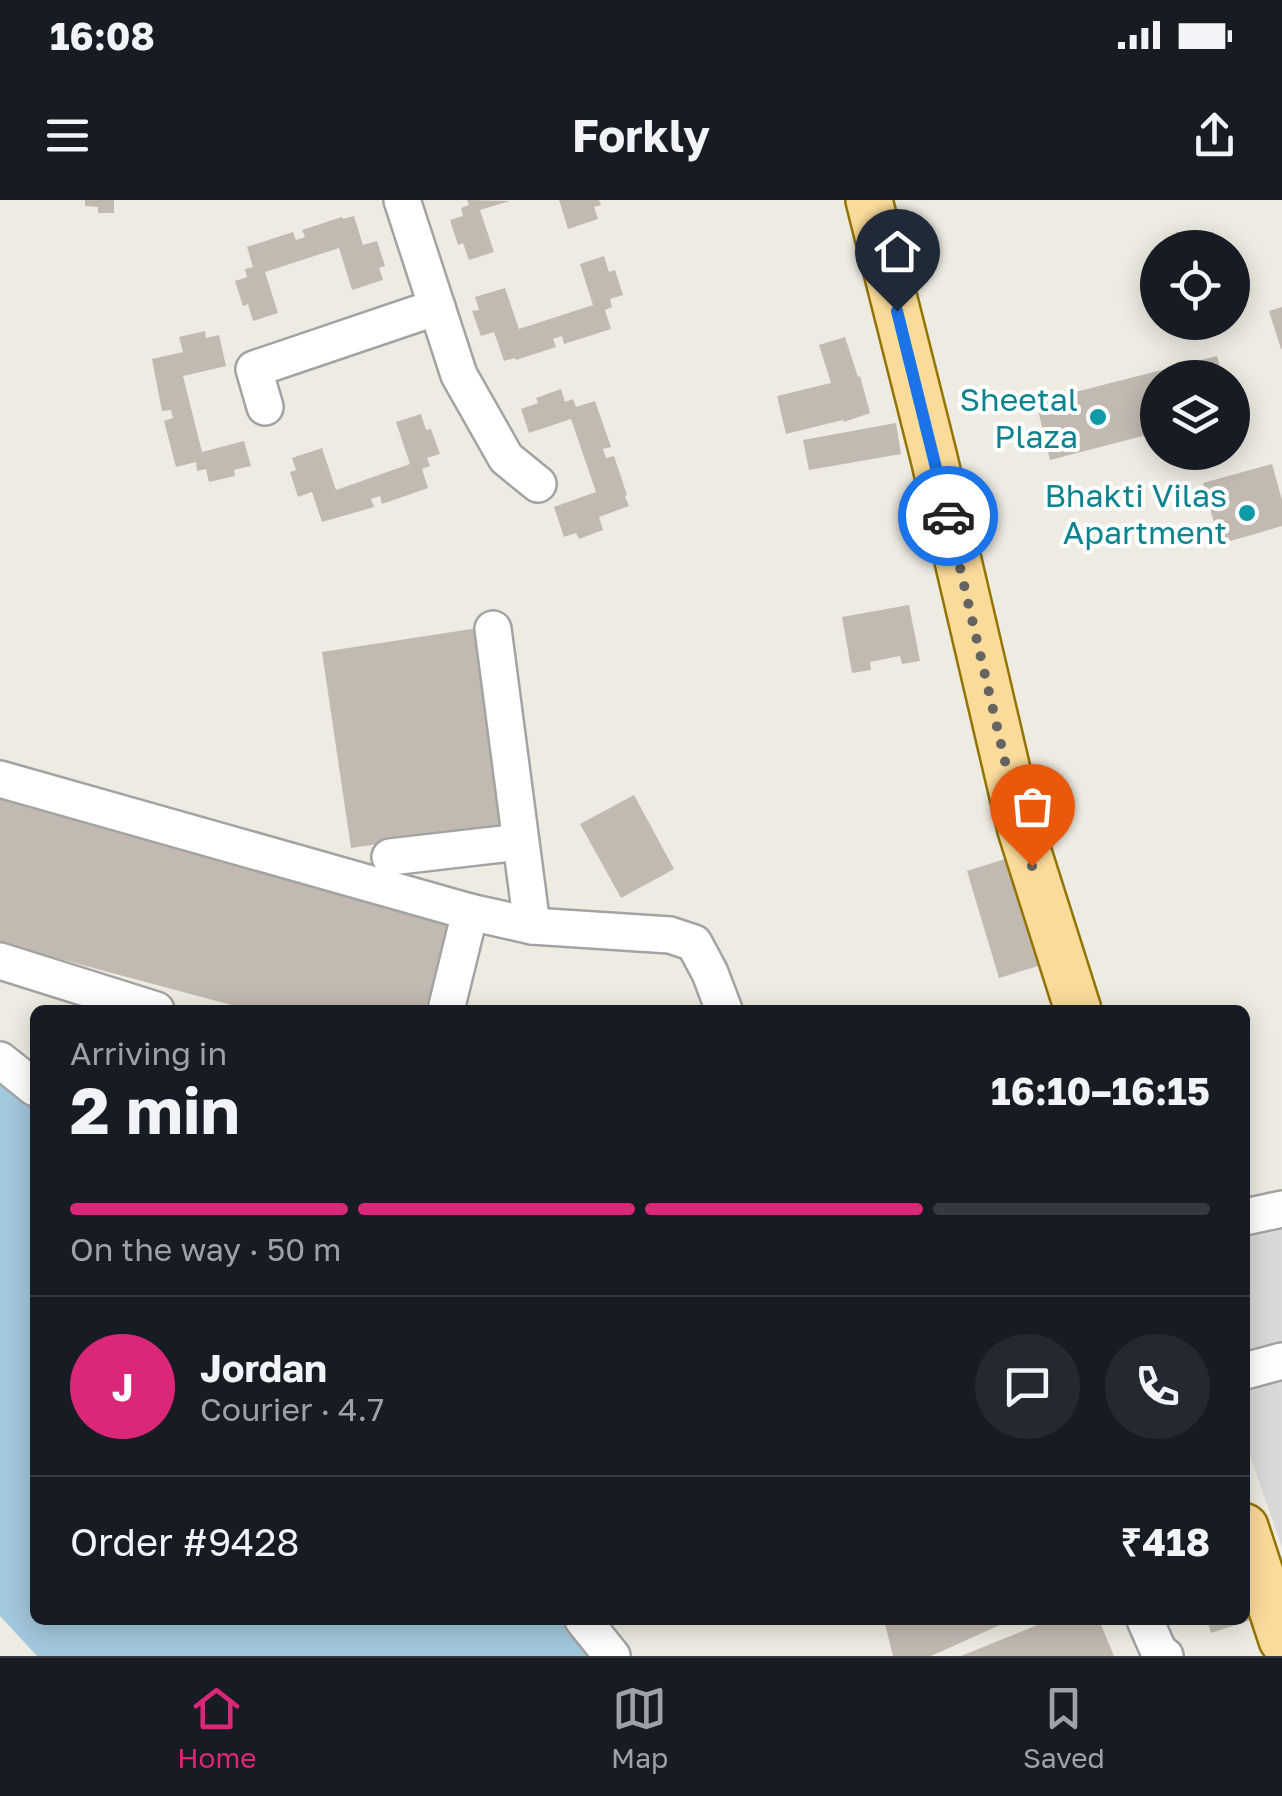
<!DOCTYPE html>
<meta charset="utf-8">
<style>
:root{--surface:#171b24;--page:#242831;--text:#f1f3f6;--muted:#9ea1a6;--line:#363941;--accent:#db2777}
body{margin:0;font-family:"Golos Text",sans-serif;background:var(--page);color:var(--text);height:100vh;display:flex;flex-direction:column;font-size:38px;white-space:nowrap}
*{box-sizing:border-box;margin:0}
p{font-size:32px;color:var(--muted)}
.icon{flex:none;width:55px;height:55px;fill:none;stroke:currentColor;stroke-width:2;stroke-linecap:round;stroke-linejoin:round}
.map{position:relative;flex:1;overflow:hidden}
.sheet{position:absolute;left:30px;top:805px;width:1220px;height:620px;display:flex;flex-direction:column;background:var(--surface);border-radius:15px;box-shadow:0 5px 25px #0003}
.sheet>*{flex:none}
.buttons{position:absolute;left:1140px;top:30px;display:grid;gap:20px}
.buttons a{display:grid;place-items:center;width:110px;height:110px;border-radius:50%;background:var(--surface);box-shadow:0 5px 25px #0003;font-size:50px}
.pin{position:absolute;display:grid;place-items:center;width:85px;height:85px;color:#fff;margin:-102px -42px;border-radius:50% 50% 50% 0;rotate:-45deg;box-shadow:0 0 10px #0007}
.pin .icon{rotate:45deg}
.courier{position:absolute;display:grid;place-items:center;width:100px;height:100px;margin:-50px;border:8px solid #1a73e8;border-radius:50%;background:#fff;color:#222;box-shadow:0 2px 12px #0007}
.summary em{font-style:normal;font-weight:700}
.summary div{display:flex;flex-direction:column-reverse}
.summary{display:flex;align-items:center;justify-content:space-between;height:170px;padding:0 40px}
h1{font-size:65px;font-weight:700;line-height:75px}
.bar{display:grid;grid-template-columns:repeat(4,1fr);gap:15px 10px;align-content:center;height:120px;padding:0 40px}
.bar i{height:12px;border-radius:8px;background:var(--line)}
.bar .selected{background:var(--accent)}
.bar p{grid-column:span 4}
.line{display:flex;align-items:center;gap:25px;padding:0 40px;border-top:2px solid var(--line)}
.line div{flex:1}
.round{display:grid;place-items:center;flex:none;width:105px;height:105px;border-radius:52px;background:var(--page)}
.status{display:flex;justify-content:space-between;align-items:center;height:70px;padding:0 50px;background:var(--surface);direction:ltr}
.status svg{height:28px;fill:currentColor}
header{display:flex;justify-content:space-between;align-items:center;height:130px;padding:0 40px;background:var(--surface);font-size:45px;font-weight:700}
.tabs{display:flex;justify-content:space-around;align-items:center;height:140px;border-top:2px solid var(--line);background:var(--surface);font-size:28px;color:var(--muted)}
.tabs a{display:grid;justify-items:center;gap:5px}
.tabs .selected{color:var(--accent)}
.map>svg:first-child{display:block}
.residential{fill:#dad9d9}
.water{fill:#a2c8db}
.building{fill:#c2bab1}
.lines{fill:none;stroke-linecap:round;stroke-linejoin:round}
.minor-casing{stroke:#a3a3a3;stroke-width:40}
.major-casing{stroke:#937302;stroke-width:50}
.minor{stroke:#fff;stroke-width:35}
.major{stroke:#fbdb9a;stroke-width:45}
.done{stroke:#666461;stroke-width:10;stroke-dasharray:0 18}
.route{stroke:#1a73e8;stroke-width:12}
.culture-dot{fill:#0f9aa8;stroke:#fff;stroke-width:4}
.labels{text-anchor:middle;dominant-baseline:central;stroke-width:8;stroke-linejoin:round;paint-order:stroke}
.culture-label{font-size:32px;fill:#0d838f;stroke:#fff;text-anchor:end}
</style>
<div class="status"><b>16:08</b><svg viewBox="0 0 49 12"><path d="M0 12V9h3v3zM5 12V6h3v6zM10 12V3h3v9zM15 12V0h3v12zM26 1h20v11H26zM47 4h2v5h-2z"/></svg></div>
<header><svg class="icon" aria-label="menu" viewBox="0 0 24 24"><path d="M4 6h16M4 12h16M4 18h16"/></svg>Forkly<svg class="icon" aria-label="share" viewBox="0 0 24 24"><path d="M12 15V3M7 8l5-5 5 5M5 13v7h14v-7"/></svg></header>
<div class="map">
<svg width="1282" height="1456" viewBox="0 0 1282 1456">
<rect width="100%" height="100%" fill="#eeebe2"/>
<polygon class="residential" points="1282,1030 1282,1347 1245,1242 1245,1037"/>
<polygon class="water" points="0,874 35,903 35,1420 573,1420 598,1456 37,1456 0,1416"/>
<g class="building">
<polygon points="85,0 114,0 114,13 98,13 98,7 85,6"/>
<polygon points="467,0 510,1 480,10 494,52 469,60 463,43 458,45 450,20 463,16 461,8 469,5"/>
<polygon points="559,0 599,0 601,5 594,7 598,19 568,29"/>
<polygon points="354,16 363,45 377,41 385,66 379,68 383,80 352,90 339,48 265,72 278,113 253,121 248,104 243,106 235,81 247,77 245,69 253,67 247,47 293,32 296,40 305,37 302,30 342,17 343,19"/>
<polygon points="604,56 609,72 615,70 623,95 610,99 612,107 605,110 611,129 564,144 562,136 553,139 556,147 516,160 515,158 504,161 494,132 481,136 472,111 479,110 475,97 505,88 519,129 593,105 580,64"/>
<polygon points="1282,107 1282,149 1281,149 1269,111"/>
<polygon points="205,131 206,138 219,135 226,166 183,176 202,252 244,241 251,266 234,270 235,276 209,282 206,269 197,271 196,262 176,267 164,221 173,218 171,210 162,211 152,159 183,152 179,137"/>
<polygon points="845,137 858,177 860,176 870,213 844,222 843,220 786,234 777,196 831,183 819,145"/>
<polygon points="1217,156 1223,178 1158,178 1158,232 1050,260 1036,202"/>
<polygon points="561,189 565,202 573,199 576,207 595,201 611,247 603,249 606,258 614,256 627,295 625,296 629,306 599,317 603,330 579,339 576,333 564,337 554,307 596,292 571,219 529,233 521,209 538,203 536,198"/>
<polygon points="421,214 426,230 431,229 440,254 427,258 430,266 422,269 428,288 382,304 380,296 371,299 374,307 322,322 312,292 298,297 290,272 296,270 292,258 322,248 336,290 410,264 396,222"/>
<polygon points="896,223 901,254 809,270 803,240"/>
<polygon points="1272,264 1282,300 1282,326 1220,344 1203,283"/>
<polygon points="909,405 920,461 902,464 900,456 870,462 871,470 852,473 842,417"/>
<polygon points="478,428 507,625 351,648 322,452"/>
<polygon points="0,588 454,711 427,810 250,810 0,743"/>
<polygon points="634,595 674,669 621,698 580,624"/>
<polygon points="1005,659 1038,766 999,778 967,671"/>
<polygon points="1245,1372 1260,1417 1211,1433 1207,1420 1245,1420"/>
<polygon points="884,1420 1011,1420 931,1456 893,1456"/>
<polygon points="1050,1420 1099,1420 1114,1456 961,1456"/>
</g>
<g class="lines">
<g class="minor-casing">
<g id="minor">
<polyline points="402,0 459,175 506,258 538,284"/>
<polyline points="265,207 254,169 437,107"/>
<polyline points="493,429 532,726"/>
<polyline points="0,579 470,712 532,726 670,735 694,743 710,773 724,810"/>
<polyline points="390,657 519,642"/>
<polyline points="0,761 156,810"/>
<polyline points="446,810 470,712"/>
<polyline points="0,860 35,888"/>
<polyline points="1245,1017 1282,1009"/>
<polyline points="1245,1171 1282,1161"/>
<polyline points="583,1420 612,1456"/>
<polyline points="1145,1420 1159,1452 1165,1456"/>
</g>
</g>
<g class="major-casing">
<g id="major">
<polyline points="869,0 934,258 1021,630 1078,810"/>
<polyline points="1245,1327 1282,1440"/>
</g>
</g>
<use href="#minor" class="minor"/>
<use href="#major" class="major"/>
</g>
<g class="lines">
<polyline class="done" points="948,316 1021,630 1032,666"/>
<polyline class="route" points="897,111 948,316"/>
</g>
<g class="culture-dot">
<circle cx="1098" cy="217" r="10"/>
<circle cx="1247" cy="313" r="10"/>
</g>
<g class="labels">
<g class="culture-label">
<text x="1078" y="199">Sheetal<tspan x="1078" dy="37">Plaza</tspan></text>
<text x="1227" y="295">Bhakti Vilas<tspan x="1227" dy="37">Apartment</tspan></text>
</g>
</g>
</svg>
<div class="buttons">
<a><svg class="icon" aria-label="locate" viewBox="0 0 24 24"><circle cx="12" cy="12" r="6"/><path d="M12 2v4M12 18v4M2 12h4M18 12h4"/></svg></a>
<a><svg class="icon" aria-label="layers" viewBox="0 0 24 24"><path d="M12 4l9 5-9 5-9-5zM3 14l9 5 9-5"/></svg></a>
</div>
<div class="pin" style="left:1032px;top:666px;background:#ea580c"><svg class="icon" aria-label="bag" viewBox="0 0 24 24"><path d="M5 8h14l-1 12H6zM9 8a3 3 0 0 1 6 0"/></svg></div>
<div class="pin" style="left:897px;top:111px;background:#1f2937"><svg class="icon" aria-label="home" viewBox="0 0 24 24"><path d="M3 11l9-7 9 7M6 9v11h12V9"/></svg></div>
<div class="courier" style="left:948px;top:316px"><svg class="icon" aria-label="car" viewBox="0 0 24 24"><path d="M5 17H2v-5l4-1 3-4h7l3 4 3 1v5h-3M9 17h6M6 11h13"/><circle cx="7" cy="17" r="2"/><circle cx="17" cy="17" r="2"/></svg></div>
<section class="sheet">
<div class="summary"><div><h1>2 min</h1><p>Arriving in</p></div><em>16:10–16:15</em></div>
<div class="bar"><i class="selected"></i><i class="selected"></i><i class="selected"></i><i></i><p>On the way · 50 m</p></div>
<div class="line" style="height:180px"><b class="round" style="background:var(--accent);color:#fff">J</b><div><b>Jordan</b><p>Courier · 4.7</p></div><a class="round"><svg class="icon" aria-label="chat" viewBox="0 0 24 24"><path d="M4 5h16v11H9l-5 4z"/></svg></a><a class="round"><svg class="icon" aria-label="phone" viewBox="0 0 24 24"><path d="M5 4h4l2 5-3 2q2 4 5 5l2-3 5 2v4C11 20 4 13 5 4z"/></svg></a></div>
<div class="line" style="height:130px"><div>Order #9428</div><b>₹418</b></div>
</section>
</div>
<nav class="tabs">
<a class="selected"><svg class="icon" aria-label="home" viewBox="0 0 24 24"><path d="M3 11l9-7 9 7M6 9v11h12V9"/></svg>Home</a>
<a><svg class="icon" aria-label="map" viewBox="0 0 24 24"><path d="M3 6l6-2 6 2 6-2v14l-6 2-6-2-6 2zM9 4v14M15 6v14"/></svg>Map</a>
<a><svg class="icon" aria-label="saved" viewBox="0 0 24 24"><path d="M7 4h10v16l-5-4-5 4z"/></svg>Saved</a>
</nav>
